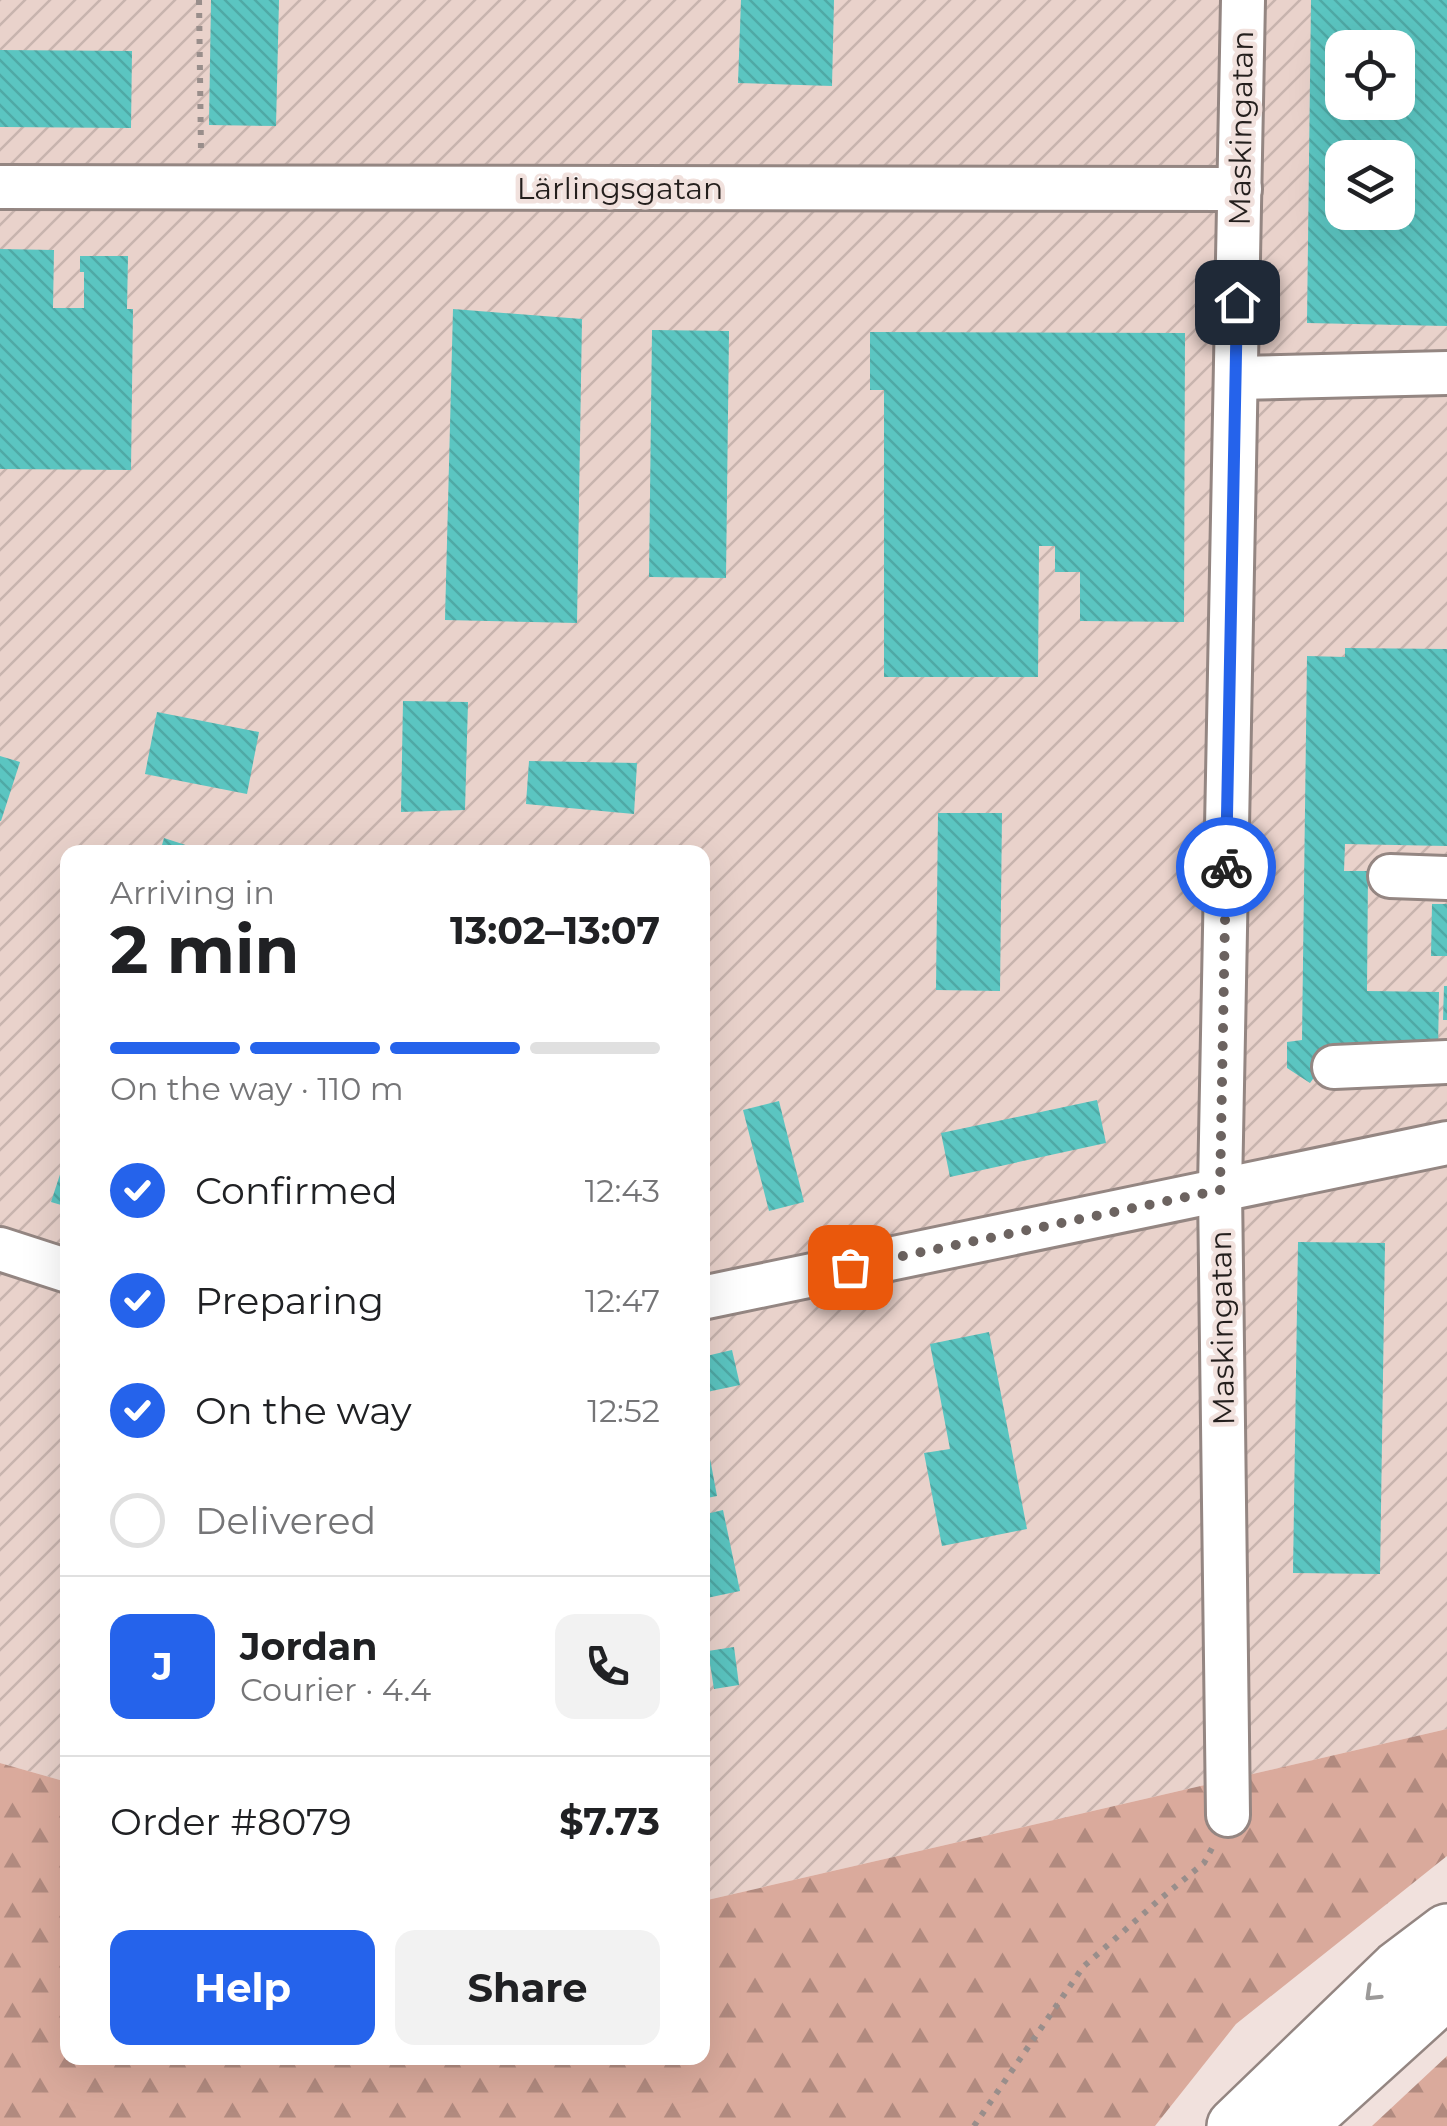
<!DOCTYPE html>
<meta charset="utf-8">
<style>
:root{--surface:#fff;--page:#f2f2f2;--text:#202124;--muted:#757577;--line:#e0e0e0;--accent:#2563eb}
body{margin:0;font-family:Montserrat,sans-serif;background:var(--page);color:var(--text);height:100vh;display:flex;flex-direction:column;font-size:38px;white-space:nowrap}
*{box-sizing:border-box;margin:0}
p{font-size:32px;color:var(--muted)}
.icon{flex:none;width:55px;height:55px;fill:none;stroke:currentColor;stroke-width:2;stroke-linecap:round;stroke-linejoin:round}
.map{position:relative;flex:1;overflow:hidden}
.side{position:absolute;left:60px;top:845px;width:650px;height:1220px;display:flex;flex-direction:column;background:var(--surface);border-radius:20px;box-shadow:0 10px 40px #0002}
.side>*{flex:none}
.fabs{position:absolute;left:1325px;top:30px;display:grid;gap:20px}
.fabs a{display:grid;place-items:center;width:90px;height:90px;border-radius:20px;background:var(--surface);box-shadow:0 10px 40px #0002;font-size:50px}
.pin{position:absolute;display:grid;place-items:center;width:85px;height:85px;color:#fff;margin:-42px;border-radius:20px;box-shadow:0 5px 15px #0006}
.courier{position:absolute;display:grid;place-items:center;width:100px;height:100px;margin:-50px;border:8px solid #2563eb;border-radius:50%;background:#fff;color:#222;box-shadow:0 2px 12px #0007}
.overview em{font-style:normal;font-weight:700}
.overview div{display:flex;flex-direction:column-reverse}
.overview{display:flex;align-items:center;justify-content:space-between;height:170px;padding:0 50px}
h1{font-size:65px;font-weight:700;line-height:75px}
.bar{display:grid;grid-template-columns:repeat(4,1fr);gap:15px 10px;align-content:center;height:120px;padding:0 50px}
.bar i{height:12px;border-radius:8px;background:var(--line)}
.bar .on{background:var(--accent)}
.bar p{grid-column:span 4}
.line{display:flex;align-items:center;gap:25px;padding:0 50px;border-top:2px solid var(--line)}
.line div{flex:1}
.round{display:grid;place-items:center;flex:none;width:105px;height:105px;border-radius:20px;background:var(--page)}
ol{padding:0 50px;list-style:none}
li{display:flex;align-items:center;gap:30px;height:110px}
li p{margin-inline-start:auto}
li .icon{padding:10px;border-radius:50%;background:var(--accent);color:#fff;stroke-width:4}
li:last-child{color:var(--muted)}
li i{width:55px;height:55px;border:5px solid var(--line);border-radius:50%}
.action{display:flex;gap:20px;margin-top:auto;padding:20px 50px}
.action a{flex:1;height:115px;border-radius:20px;background:var(--accent);color:#fff;font-size:40px;font-weight:700;line-height:115px;text-align:center}
.action a+a{background:var(--page);color:var(--text)}
.map>svg:first-child{display:block}
.industrial{fill:url(#industrial-furrows);fill-rule:evenodd}
.forest{fill:url(#forest-firs)}
.building{fill:url(#building-back-hatch);fill-rule:evenodd}
.lines{fill:none;stroke-linecap:round;stroke-linejoin:round}
.minor-casing{stroke:#948682;stroke-width:48}
.highway-casing{stroke:#948682;stroke-width:60}
.path{stroke:#998e8b;stroke-width:6;stroke-dasharray:5 8;stroke-linecap:butt}
.minor{stroke:#fff;stroke-width:42}
.highway{stroke:#fff;stroke-width:55}
.oneway{stroke:#9c9a99}
.done{stroke:#6c6360;stroke-width:10;stroke-dasharray:0 18}
.route{stroke:#2563eb;stroke-width:12}
.labels{text-anchor:middle;dominant-baseline:central;stroke-width:9;stroke-linejoin:round;paint-order:stroke}
.street-label{font-size:30px;fill:#241f1d;stroke:#f1e1dd}
</style>
<div class="map">
<svg width="1447" height="2126" viewBox="0 0 1447 2126">
<defs>
<pattern id="industrial-furrows" width="10" height="10" patternUnits="userSpaceOnUse" patternTransform="scale(2.5)"><rect width="10" height="10" fill="#e9d2cb"/><path d="M-1 1l2-2M0 10L10 0M9 11l2-2" fill="none" stroke="#c8b4ae"/></pattern>
<pattern id="forest-firs" width="22" height="20" patternUnits="userSpaceOnUse" patternTransform="scale(2.5)"><rect width="22" height="20" fill="#daaa9c"/><path d="M5 1l3.5 6h-7zM16 11l3.5 6h-7z" fill="#b18a7f"/></pattern>
<pattern id="building-back-hatch" width="6" height="6" patternUnits="userSpaceOnUse" patternTransform="scale(2.5)"><rect width="6" height="6" fill="#5bc5c1"/><path d="M-1 5l2 2M0 0l6 6M5-1l2 2" fill="none" stroke="#4fa9a5"/></pattern>
</defs>
<rect width="100%" height="100%" fill="#f1e1dd"/>
<path class="industrial" d="M0,0h1447v1729l-744,172 -1,-1049h-634l-1,930 -67,-19zM1342,48h56v54h-56zM1342,158h56v54h-56z"/>
<g class="forest">
<polygon points="1447,1729 1447,1856 1236,2024 1155,2126 0,2126 0,1763 67,1782 68,2058 702,2058 703,1901"/>
<polygon points="1447,2056 1447,2126 1372,2126"/>
</g>
<g class="building">
<polygon points="211,0 279,0 276,126 209,125"/>
<polygon points="741,0 834,0 832,86 738,83"/>
<path d="M1311,0h136v326l-140,-3zM1342,48h56v54h-56zM1342,158h56v54h-56z"/>
<polygon points="0,50 132,51 131,128 0,127"/>
<polygon points="0,249 54,250 53,308 84,308 84,272 80,272 80,256 128,256 127,309 133,309 131,470 0,469"/>
<polygon points="453,309 582,319 577,623 445,620"/>
<polygon points="652,330 729,331 726,578 649,577"/>
<polygon points="870,332 1185,333 1184,622 1080,621 1080,572 1055,572 1055,546 1039,546 1038,677 884,677 884,390 870,390"/>
<polygon points="1345,648 1447,649 1447,846 1345,844 1344,871 1368,871 1367,991 1439,992 1438,1050 1335,1049 1310,1083 1287,1068 1287,1042 1302,1040 1307,656 1345,657"/>
<polygon points="403,701 468,702 465,810 401,812"/>
<polygon points="157,712 259,732 247,794 145,774"/>
<polygon points="0,756 20,762 1,821 0,821"/>
<polygon points="529,761 637,763 634,814 526,804"/>
<polygon points="938,813 1002,813 1000,991 936,990"/>
<polygon points="164,838 207,852 160,852"/>
<polygon points="1432,904 1447,904 1447,956 1431,956"/>
<polygon points="1444,986 1447,986 1447,1020 1443,1020"/>
<polygon points="1097,1100 1106,1143 950,1177 941,1133"/>
<polygon points="779,1101 804,1202 769,1211 743,1110"/>
<polygon points="67,1153 68,1153 68,1207 51,1202"/>
<polygon points="1298,1242 1385,1243 1380,1574 1293,1573"/>
<polygon points="989,1332 1027,1529 942,1546 924,1453 950,1449 930,1344"/>
<polygon points="732,1350 740,1385 702,1393 702,1357"/>
<polygon points="702,1427 704,1427 717,1496 702,1499"/>
<polygon points="723,1510 740,1591 702,1599 702,1515"/>
<polygon points="734,1647 739,1685 714,1689 708,1651"/>
</g>
<g class="lines">
<g class="minor-casing">
<g id="minor">
<polyline points="0,187 1240,189"/>
<polyline points="1236,378 1447,373"/>
<polyline points="1390,876 1447,878"/>
<polyline points="1334,1067 1447,1062"/>
<polyline points="0,1249 68,1271"/>
<polyline points="702,1298 1447,1143"/>
<polyline points="1228,1815 1220,1189 1243,0"/>
</g>
</g>
<g class="highway-casing">
<g id="highway">
<polyline points="1235,2126 1398,1969 1447,1932"/>
<polyline points="1297,2126 1447,1990"/>
</g>
</g>
<g class="path">
<polyline points="199,0 201,151"/>
<polyline points="974,2126 1083,1967 1159,1900 1204,1863 1212,1848"/>
</g>
<use href="#minor" class="minor"/>
<use href="#highway" class="highway"/>
</g>
<defs><path id="oneway-chevron" d="M-2-3.5L2.5 0L-2 3.5" fill="none" stroke-width="1.6" stroke-linecap="round" stroke-linejoin="round" transform="scale(2.5)"/></defs>
<use class="oneway" href="#oneway-chevron" transform="translate(1372 1994) rotate(136)"/>
<g class="lines">
<polyline class="done" points="850,1267 1220,1190 1226,867"/>
<polyline class="route" points="1226,867 1237,302"/>
</g>
<g class="labels">
<g class="street-label">
<text transform="translate(1241 128) rotate(-89)">Maskingatan</text>
<text x="620" y="188">Lärlingsgatan</text>
<text transform="translate(1222 1328) rotate(-91)">Maskingatan</text>
</g>
</g>
</svg>
<div class="fabs">
<a><svg class="icon" aria-label="locate" viewBox="0 0 24 24"><circle cx="12" cy="12" r="6"/><path d="M12 2v4M12 18v4M2 12h4M18 12h4"/></svg></a>
<a><svg class="icon" aria-label="layers" viewBox="0 0 24 24"><path d="M12 4l9 5-9 5-9-5zM3 14l9 5 9-5"/></svg></a>
</div>
<div class="pin" style="left:850px;top:1267px;background:#ea580c"><svg class="icon" aria-label="bag" viewBox="0 0 24 24"><path d="M5 8h14l-1 12H6zM9 8a3 3 0 0 1 6 0"/></svg></div>
<div class="pin" style="left:1237px;top:302px;background:#1f2937"><svg class="icon" aria-label="home" viewBox="0 0 24 24"><path d="M3 11l9-7 9 7M6 9v11h12V9"/></svg></div>
<div class="courier" style="left:1226px;top:867px"><svg class="icon" aria-label="bike" viewBox="0 0 24 24"><circle cx="6" cy="16" r="4"/><circle cx="18" cy="16" r="4"/><path d="M6 16l4-8h5l3 8M10 8l3 8H6M13 5h3"/></svg></div>
<section class="side">
<div class="overview"><div><h1>2 min</h1><p>Arriving in</p></div><em>13:02–13:07</em></div>
<div class="bar"><i class="on"></i><i class="on"></i><i class="on"></i><i></i><p>On the way · 110 m</p></div>
<ol>
<li><svg class="icon" aria-label="check" viewBox="0 0 24 24"><path d="M5 12l5 5 9-10"/></svg>Confirmed<p>12:43</p></li>
<li><svg class="icon" aria-label="check" viewBox="0 0 24 24"><path d="M5 12l5 5 9-10"/></svg>Preparing<p>12:47</p></li>
<li><svg class="icon" aria-label="check" viewBox="0 0 24 24"><path d="M5 12l5 5 9-10"/></svg>On the way<p>12:52</p></li>
<li><i></i>Delivered</li>
</ol>
<div class="line" style="height:180px"><b class="round" style="background:var(--accent);color:#fff">J</b><div><b>Jordan</b><p>Courier · 4.4</p></div><a class="round"><svg class="icon" aria-label="phone" viewBox="0 0 24 24"><path d="M5 4h4l2 5-3 2q2 4 5 5l2-3 5 2v4C11 20 4 13 5 4z"/></svg></a></div>
<div class="line" style="height:130px"><div>Order #8079</div><b>$7.73</b></div>
<div class="action"><a>Help</a><a>Share</a></div>
</section>
</div>
